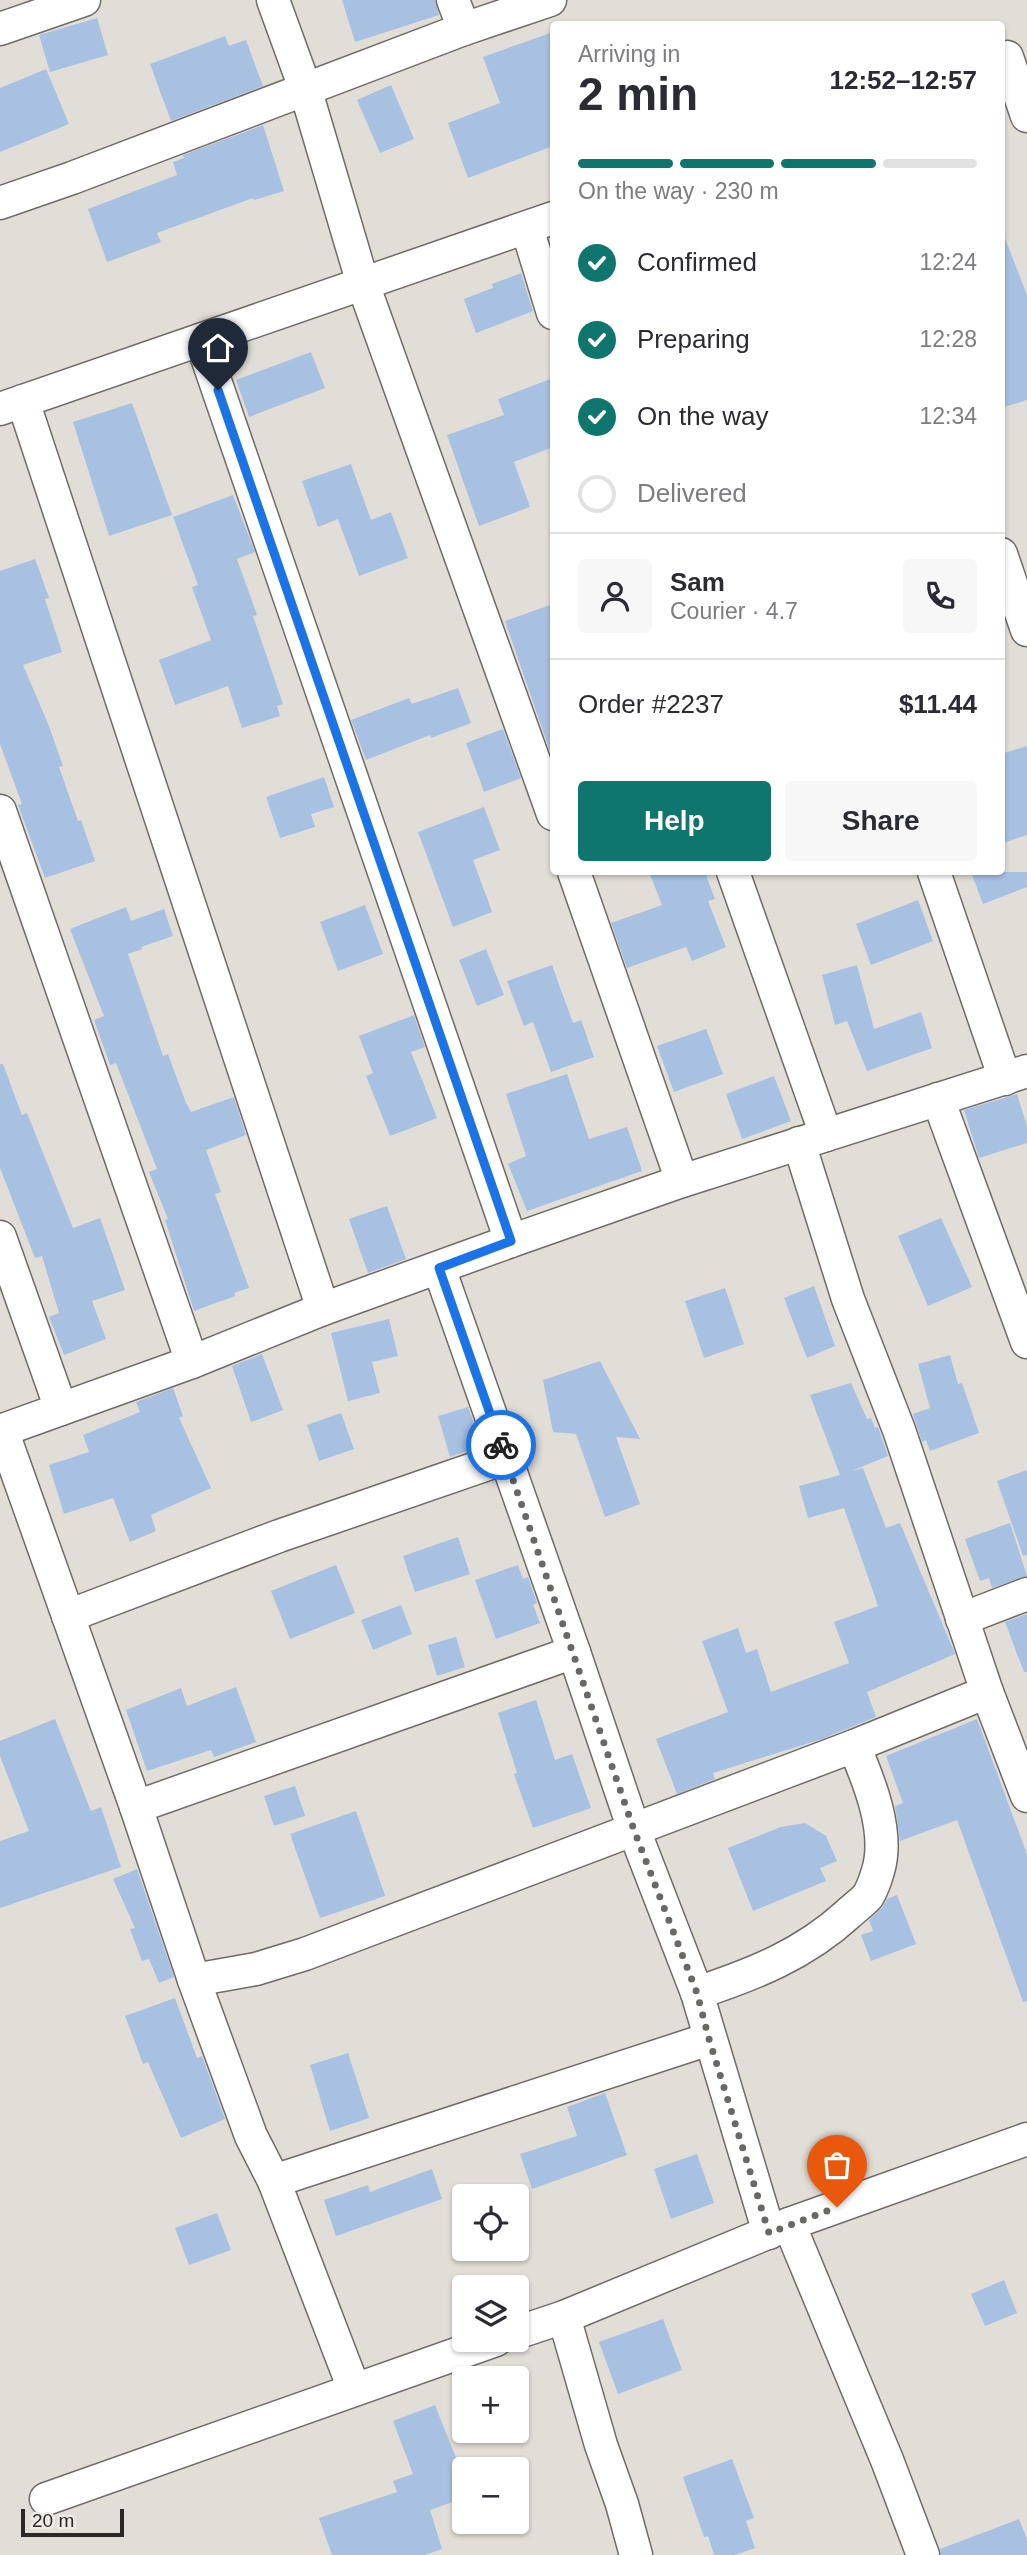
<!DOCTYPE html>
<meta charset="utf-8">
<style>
:root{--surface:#fff;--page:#f7f7f7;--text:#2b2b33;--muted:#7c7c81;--line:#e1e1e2;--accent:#0f766e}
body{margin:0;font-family:Helvetica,sans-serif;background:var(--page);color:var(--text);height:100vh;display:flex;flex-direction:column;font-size:26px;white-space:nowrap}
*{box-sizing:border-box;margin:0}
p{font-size:23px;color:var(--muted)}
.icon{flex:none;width:38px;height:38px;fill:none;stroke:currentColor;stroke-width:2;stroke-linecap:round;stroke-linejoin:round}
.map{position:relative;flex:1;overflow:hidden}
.details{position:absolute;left:550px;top:21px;width:455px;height:854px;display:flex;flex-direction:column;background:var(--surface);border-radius:7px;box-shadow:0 2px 5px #0004}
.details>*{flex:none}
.controls{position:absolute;left:452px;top:2184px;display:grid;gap:14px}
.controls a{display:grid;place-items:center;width:77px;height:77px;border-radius:7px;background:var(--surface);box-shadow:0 2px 5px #0004;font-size:35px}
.scale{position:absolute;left:21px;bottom:18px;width:103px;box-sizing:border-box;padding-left:7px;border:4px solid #292826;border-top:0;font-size:19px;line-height:24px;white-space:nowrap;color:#292826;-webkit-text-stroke:5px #eeebe4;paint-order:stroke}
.pin{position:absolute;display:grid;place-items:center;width:60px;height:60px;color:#fff;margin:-72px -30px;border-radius:50% 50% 50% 0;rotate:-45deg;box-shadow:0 0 7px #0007}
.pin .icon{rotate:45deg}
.courier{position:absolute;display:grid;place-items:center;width:70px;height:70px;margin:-35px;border:5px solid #1a73e8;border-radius:50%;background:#fff;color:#222;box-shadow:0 2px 9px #0007}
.summary em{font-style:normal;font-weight:700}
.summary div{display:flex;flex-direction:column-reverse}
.summary{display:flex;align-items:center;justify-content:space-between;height:119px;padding:0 28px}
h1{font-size:46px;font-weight:700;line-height:52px}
.bar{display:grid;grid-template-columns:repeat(4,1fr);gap:10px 7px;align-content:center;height:84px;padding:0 28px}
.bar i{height:9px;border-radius:5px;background:var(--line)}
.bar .selected{background:var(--accent)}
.bar p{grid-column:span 4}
.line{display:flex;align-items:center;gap:18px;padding:0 28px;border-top:2px solid var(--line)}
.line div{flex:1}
.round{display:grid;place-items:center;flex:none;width:74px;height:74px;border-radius:7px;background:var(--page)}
ol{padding:0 28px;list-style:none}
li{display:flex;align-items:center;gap:21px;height:77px}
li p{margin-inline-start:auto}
li .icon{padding:7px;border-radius:50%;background:var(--accent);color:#fff;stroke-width:4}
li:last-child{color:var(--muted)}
li i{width:38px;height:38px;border:4px solid var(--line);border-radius:50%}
.cta{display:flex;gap:14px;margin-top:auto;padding:14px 28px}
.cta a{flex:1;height:80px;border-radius:7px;background:var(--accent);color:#fff;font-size:28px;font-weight:700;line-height:80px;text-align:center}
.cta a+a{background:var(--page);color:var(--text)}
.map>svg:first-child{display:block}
.building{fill:#a8c1e3}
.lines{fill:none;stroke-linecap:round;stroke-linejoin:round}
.street-casing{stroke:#6f6c67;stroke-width:35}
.street{stroke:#fff;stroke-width:32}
.done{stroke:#696864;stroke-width:7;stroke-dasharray:0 12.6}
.route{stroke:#1a73e8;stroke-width:9}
</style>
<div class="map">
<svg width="1027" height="2555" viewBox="0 0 1027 2555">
<rect width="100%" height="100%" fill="#e1ded7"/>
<g class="building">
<polygon points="342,0 435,0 439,15 355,42"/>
<polygon points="97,18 108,55 50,72 39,35"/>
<polygon points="553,32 553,146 468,178 448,123 500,103 483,57"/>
<polygon points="225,36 229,46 246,40 263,86 171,121 150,64"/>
<polygon points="46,69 69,124 0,152 0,88"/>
<polygon points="391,85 414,139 380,153 357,100"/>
<polygon points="263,125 284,191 254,200 253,198 157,233 161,242 107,262 88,209 177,175 173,162 184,158 183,155"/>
<polygon points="1003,233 1027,295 1027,400 1001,408"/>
<polygon points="521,273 533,311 476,333 464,299 493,288 492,284"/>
<polygon points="311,352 325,388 249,417 236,380"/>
<polygon points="553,378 553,447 514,462 530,507 479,526 447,435 504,415 498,399"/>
<polygon points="132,403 172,515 109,536 73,422"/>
<polygon points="351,464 371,520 391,512 408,558 359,576 338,519 318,527 302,481"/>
<polygon points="233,495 255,552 237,559 257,615 253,616 283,704 277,706 280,716 242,728 228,686 175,705 159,660 211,640 192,587 198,585 173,517"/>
<polygon points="35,559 49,598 45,599 62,652 23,665 49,726 63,766 59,767 78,821 81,820 95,861 45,878 18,805 22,804 0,744 0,571"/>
<polygon points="553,604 553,760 505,621"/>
<polygon points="458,688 471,723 431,738 430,735 366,760 351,720 409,698 412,704"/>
<polygon points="503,729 521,778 484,792 466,743"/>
<polygon points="1027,746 1027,835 1001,844 1001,754"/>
<polygon points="324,777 334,807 311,814 315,827 280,838 266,797"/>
<polygon points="484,807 500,850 473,860 492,912 453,927 418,832"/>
<polygon points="649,872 705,872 715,899 708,901 726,947 692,961 686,947 627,968 611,923 662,905"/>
<polygon points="971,872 1027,872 1027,887 983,904"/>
<polygon points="918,900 933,941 871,965 856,924"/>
<polygon points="365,905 383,954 338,971 320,922"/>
<polygon points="126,907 131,921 164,909 173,936 141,947 142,949 128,954 163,1056 168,1054 186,1103 191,1112 234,1097 246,1135 206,1150 221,1192 215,1194 249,1288 234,1293 235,1296 194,1311 165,1220 168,1219 149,1172 157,1169 116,1063 110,1065 94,1020 104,1016 70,929"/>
<polygon points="486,949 504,995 477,1006 459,960"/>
<polygon points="552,965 573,1023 581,1020 594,1057 551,1072 533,1022 524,1026 507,981"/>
<polygon points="857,965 874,1029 921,1012 932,1048 867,1071 847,1021 835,1025 822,975"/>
<polygon points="414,1015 425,1047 411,1052 437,1118 390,1136 366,1076 373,1073 359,1036"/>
<polygon points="706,1029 723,1074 674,1092 657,1046"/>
<polygon points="0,1064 3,1064 22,1115 27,1113 73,1228 100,1218 125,1290 92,1301 106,1339 64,1355 49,1317 59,1313 42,1256 35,1258 0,1168"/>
<polygon points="567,1074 589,1139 627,1127 642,1171 527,1211 508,1164 526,1156 506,1094"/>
<polygon points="774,1076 791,1121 742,1139 726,1094"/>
<polygon points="1017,1094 1027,1126 1027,1143 979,1158 964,1110"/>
<polygon points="387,1206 406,1259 368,1273 349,1219"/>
<polygon points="941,1218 972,1287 928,1306 898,1236"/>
<polygon points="814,1286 835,1346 807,1358 784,1298"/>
<polygon points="725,1288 744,1344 704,1358 685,1301"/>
<polygon points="389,1319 398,1356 372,1362 380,1393 348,1401 331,1333"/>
<polygon points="262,1354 283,1410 251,1422 232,1366"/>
<polygon points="950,1355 958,1384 962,1383 979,1433 930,1451 926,1440 922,1442 913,1414 930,1408 918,1364"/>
<polygon points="600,1361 640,1439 616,1437 640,1504 605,1517 576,1434 553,1432 543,1380"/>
<polygon points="851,1383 867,1419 871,1418 875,1428 878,1427 888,1456 852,1471 863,1468 886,1528 900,1523 955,1654 867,1692 876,1717 822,1739 713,1773 715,1779 677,1794 656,1739 728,1712 702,1641 738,1628 746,1653 757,1649 771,1692 849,1663 834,1622 878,1606 844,1508 808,1518 799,1486 840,1475 810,1395"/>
<polygon points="173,1388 183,1416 179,1418 211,1488 151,1515 156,1531 130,1542 113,1498 64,1514 49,1465 89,1452 83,1435 140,1412 136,1402"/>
<polygon points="468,1407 482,1446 450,1457 438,1416"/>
<polygon points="341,1413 354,1449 319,1461 307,1425"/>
<polygon points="1027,1470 1027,1555 1023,1556 997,1481"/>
<polygon points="1010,1523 1027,1576 992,1588 989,1578 980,1581 965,1539"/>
<polygon points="458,1537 470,1574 415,1592 403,1556"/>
<polygon points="336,1565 355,1613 290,1639 271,1591"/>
<polygon points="518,1565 523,1579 528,1577 537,1603 533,1605 540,1623 496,1639 475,1580"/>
<polygon points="401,1605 412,1634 373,1650 361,1620"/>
<polygon points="1027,1614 1027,1672 1024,1672 1005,1622"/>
<polygon points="456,1637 465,1667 437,1676 428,1645"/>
<polygon points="236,1687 256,1742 214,1757 211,1750 147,1771 126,1710 181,1688 187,1706"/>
<polygon points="536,1700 555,1760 572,1754 591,1808 533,1828 514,1774 517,1773 498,1713"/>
<polygon points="55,1719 91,1811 101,1807 121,1867 0,1908 0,1841 29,1831 0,1756 0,1741"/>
<polygon points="977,1719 1027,1854 1027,2001 1023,2002 957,1820 900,1841 895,1806 903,1803 886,1756"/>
<polygon points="295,1786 305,1816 274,1826 264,1796"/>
<polygon points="356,1811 385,1896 320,1918 290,1834"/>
<polygon points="805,1823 826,1836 837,1861 820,1868 826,1881 753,1911 728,1848 781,1827"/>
<polygon points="137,1869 174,1977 159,1983 149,1959 142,1961 130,1929 135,1928 113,1879"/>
<polygon points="897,1895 916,1944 871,1961 861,1935 873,1931 869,1920 882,1908 887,1899"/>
<polygon points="175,1998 197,2058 202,2056 225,2119 181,2138 148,2062 143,2064 125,2016"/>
<polygon points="348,2053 369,2118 330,2131 310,2065"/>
<polygon points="605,2093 627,2155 532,2189 520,2154 577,2136 567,2107"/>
<polygon points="697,2154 714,2203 671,2219 654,2169"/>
<polygon points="432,2169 442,2199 336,2236 324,2200 368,2185 370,2192"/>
<polygon points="217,2213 231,2250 189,2265 175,2228"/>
<polygon points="1004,2280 1017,2313 985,2326 971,2294"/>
<polygon points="663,2319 682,2370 618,2394 599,2342"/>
<polygon points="435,2405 464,2478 464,2498 430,2510 442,2549 425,2555 332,2555 319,2518 397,2492 393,2481 413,2474 393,2421"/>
<polygon points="732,2459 754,2518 746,2521 755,2548 735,2555 714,2555 708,2536 704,2537 683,2477"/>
<polygon points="1019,2519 1027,2539 1027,2555 941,2555 940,2549"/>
</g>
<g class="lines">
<g class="street-casing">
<g id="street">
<polyline points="273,0 305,88 363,284 553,814"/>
<polyline points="0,29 84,0"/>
<polyline points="464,29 550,0"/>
<polyline points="1007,57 1027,116"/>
<polyline points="0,203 72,178 464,29 453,0"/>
<polyline points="527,228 553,313"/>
<polyline points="201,340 511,1241"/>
<polyline points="23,401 323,1309"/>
<polyline points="0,409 553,218"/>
<polyline points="1001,554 1027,630"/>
<polyline points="0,811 192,1362"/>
<polyline points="574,872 682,1181"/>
<polyline points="733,872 826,1135"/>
<polyline points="934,872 1005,1079"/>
<polyline points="938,1099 1027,1342"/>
<polyline points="799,1143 848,1299 899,1430 987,1692 1027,1796"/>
<polyline points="0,1237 61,1409"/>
<polyline points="439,1268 574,1652 634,1830 697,1993 769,2233"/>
<polyline points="2,1430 136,1807 194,1980 251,2136 274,2181 354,2389"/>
<polyline points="0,1431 192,1362 323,1309 511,1241 682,1181 1027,1071"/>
<polyline points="68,1616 279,1536 505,1458"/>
<polyline points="962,1619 1027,1594"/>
<polyline points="136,1807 574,1652"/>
<polyline points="194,1980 256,1969 305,1954 854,1746 987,1692"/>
<path d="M697,1993c57,-19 106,-38 151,-79 6,-6 15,-12 20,-18 4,-7 8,-18 10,-25 12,-39 -9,-90 -24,-125"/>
<polyline points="274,2181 709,2039"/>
<polyline points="789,2224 887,2460 923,2555"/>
<polyline points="564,2317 601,2445 622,2504 636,2555"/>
<polyline points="516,2333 564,2317 789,2224 1027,2139"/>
<polyline points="46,2499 496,2340"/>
</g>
</g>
<use href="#street" class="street"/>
</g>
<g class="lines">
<polyline class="done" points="501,1445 634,1830 697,1993 709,2039 769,2233 837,2207"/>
<polyline class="route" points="218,390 511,1241 439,1268 501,1445"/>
</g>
</svg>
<div class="controls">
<a><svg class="icon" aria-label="locate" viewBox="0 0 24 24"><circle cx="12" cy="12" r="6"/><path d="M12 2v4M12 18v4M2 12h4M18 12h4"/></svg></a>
<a><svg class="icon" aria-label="layers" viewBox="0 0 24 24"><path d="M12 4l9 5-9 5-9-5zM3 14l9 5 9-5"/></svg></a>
<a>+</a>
<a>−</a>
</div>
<div class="scale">20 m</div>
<div class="pin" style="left:837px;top:2207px;background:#ea580c"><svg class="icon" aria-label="bag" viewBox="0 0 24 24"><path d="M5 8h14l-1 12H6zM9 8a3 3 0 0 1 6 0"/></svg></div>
<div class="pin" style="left:218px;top:390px;background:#1f2937"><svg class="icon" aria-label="home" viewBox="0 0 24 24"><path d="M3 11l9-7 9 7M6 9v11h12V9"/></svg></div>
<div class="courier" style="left:501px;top:1445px"><svg class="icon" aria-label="bike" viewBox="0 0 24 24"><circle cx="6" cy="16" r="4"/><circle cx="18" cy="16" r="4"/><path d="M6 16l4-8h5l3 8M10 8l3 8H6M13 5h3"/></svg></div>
<section class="details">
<div class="summary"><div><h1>2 min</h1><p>Arriving in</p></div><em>12:52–12:57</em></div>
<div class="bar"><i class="selected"></i><i class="selected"></i><i class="selected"></i><i></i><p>On the way · 230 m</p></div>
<ol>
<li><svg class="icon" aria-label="check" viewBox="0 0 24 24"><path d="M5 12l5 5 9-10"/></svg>Confirmed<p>12:24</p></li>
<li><svg class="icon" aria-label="check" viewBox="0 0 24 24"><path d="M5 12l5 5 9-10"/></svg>Preparing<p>12:28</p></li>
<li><svg class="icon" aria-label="check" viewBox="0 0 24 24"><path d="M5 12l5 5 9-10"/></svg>On the way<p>12:34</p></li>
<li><i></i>Delivered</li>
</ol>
<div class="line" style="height:126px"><a class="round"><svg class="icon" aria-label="person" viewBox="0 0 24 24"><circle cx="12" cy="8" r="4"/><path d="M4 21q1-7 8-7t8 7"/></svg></a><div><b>Sam</b><p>Courier · 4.7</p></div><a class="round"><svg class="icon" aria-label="phone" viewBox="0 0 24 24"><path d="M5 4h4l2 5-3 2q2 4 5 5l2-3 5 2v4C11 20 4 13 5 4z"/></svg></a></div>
<div class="line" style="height:91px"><div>Order #2237</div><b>$11.44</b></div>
<div class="cta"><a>Help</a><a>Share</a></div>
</section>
</div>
